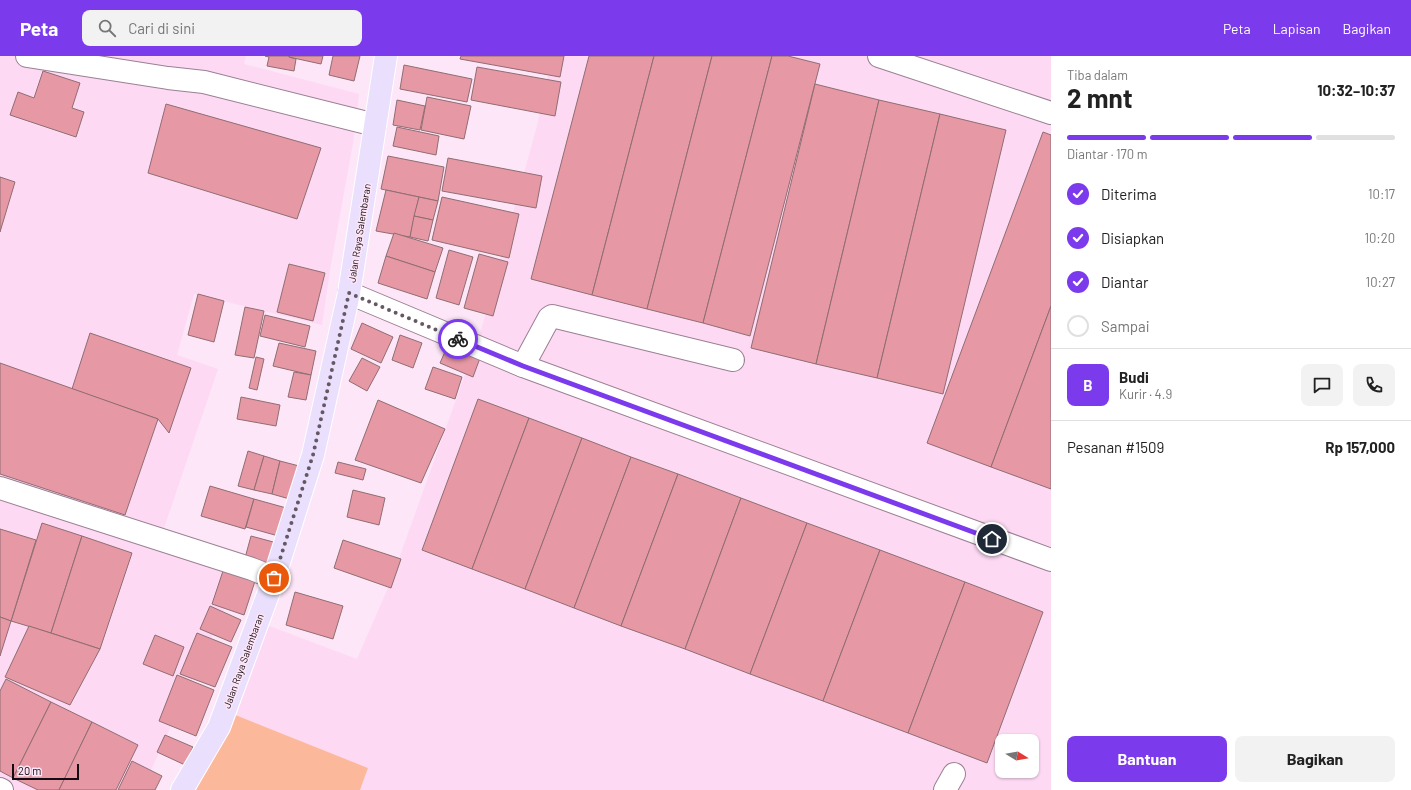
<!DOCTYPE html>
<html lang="id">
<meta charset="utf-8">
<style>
:root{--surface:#fff;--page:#f2f2f2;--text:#222;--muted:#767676;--line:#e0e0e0;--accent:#7c3aed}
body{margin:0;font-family:Barlow,sans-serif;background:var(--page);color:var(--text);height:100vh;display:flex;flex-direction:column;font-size:15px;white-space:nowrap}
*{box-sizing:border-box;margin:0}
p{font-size:13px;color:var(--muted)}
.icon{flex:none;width:22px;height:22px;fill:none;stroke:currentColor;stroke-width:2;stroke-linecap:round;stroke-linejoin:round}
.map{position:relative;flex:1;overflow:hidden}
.panel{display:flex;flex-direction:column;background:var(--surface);width:360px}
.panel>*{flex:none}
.needle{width:26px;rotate:101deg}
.tools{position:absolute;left:995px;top:678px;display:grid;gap:8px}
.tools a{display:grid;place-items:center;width:44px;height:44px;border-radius:8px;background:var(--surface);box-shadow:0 1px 3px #0004;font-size:20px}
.scale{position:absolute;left:12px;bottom:10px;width:67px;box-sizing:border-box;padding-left:4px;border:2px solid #150b12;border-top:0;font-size:11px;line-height:14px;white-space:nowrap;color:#150b12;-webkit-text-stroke:3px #fde6f7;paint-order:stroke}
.pin{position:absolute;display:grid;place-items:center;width:34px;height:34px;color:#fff;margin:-17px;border:2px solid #fff;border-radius:50%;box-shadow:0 1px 4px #0007}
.courier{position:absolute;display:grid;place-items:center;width:40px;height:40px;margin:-20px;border:3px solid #7c3aed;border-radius:50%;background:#fff;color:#222;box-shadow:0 1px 5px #0007}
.overview em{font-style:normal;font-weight:700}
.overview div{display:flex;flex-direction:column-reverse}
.overview{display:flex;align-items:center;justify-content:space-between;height:68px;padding:0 16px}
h1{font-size:26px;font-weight:700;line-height:30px}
.bar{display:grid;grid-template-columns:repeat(4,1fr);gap:6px 4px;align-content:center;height:48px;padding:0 16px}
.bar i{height:5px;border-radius:3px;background:var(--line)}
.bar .selected{background:var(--accent)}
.bar p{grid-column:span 4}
.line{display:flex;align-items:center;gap:10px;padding:0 16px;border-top:1px solid var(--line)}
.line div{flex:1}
.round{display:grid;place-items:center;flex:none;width:42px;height:42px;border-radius:8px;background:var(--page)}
ol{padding:0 16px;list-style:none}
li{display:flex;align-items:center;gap:12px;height:44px}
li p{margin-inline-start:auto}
li .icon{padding:4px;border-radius:50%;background:var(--accent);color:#fff;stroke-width:4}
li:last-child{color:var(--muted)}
li i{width:22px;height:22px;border:2px solid var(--line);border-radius:50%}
.action{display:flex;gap:8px;margin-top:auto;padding:8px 16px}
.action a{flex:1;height:46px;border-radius:8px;background:var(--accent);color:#fff;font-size:16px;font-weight:700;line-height:46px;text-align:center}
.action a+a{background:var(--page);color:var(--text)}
header{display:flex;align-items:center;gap:24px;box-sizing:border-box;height:56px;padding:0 20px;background:var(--accent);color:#fff}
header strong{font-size:19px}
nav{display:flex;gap:22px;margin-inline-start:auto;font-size:14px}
.search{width:280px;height:36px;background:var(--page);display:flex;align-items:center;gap:10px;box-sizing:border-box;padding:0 14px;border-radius:8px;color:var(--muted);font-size:15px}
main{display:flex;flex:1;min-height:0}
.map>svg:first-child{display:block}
.built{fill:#fdd9f3;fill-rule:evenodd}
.green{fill:#fcb89b}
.building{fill:#e699a5;stroke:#8f6d72}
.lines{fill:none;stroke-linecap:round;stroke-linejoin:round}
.minor-casing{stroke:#9a8093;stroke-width:24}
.major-casing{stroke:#fff;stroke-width:24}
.minor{stroke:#fff;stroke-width:22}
.major{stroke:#eae0fd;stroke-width:22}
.done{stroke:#665862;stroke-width:4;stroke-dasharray:0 7.2}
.route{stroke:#7c3aed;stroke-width:5}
.labels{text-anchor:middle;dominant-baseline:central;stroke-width:3;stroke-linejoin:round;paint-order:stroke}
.street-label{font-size:10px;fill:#150b12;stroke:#fde6f7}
</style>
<header>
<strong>Peta</strong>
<div class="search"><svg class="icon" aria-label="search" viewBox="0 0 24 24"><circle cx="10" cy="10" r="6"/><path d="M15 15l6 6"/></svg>Cari di sini</div>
<nav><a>Peta</a><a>Lapisan</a><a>Bagikan</a></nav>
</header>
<main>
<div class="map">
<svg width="1051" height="734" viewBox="0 0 1051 734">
<rect width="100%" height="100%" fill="#fde6f7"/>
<g class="built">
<polygon points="0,0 246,0 244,8 359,38 353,87 330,214 322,269 194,238 177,299 218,313 162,478 247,503 142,734 0,734"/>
<path d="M552,0h499v734h-691l8,-22 -135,-54 31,-90 93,35 34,-78 91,-254 56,-205zM1002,685h30v30h-30z"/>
</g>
<polygon class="green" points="233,658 368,712 360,734 196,734"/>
<g class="building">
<polygon points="265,0 289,0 289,1 296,3 294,15 267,10 269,1"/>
<polygon points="289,0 323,0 321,8 289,1"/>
<polygon points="333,0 360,0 354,25 329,19"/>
<polygon points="461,0 564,0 560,21 460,3"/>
<polygon points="589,0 654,0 592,239 531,223"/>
<polygon points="654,0 712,0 647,253 592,239"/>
<polygon points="712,0 772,0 703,267 647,253"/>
<polygon points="772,0 788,0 820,8 750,280 703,267"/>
<polygon points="404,9 472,23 467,46 400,33"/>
<polygon points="477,11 561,26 555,60 471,44"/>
<polygon points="43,15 80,27 72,52 84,56 76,81 10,59 18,36 34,42"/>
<polygon points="815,28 879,44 816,308 751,292"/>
<polygon points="427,41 471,50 464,83 421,74"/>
<polygon points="397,44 425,50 420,74 393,69"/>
<polygon points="879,44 940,58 877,322 816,308"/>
<polygon points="166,48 321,92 297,163 148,117"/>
<polygon points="940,58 1006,74 943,338 877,322"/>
<polygon points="397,71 439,80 436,99 393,90"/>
<polygon points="1043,76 1051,79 1051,250 991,411 927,387"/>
<polygon points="388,100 444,111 438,145 381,133"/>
<polygon points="448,102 542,120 536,152 442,135"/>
<polygon points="0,121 15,126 0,176"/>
<polygon points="386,134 419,141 410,181 376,175"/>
<polygon points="419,141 438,145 433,164 414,160"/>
<polygon points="442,141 519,158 509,202 432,184"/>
<polygon points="414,160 433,164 428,185 410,181"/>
<polygon points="394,177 443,192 435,216 386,200"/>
<polygon points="449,194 473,201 459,249 436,242"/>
<polygon points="479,198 508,206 493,260 464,252"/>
<polygon points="386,200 435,216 427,243 378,227"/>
<polygon points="289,208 325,217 313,265 277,256"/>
<polygon points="198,238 224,245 214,286 188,279"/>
<polygon points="1051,250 1051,433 991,411"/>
<polygon points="245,251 264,255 254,302 235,299"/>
<polygon points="265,259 310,270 305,291 260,280"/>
<polygon points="362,267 393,281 381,307 351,293"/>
<polygon points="90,277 191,312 169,377 158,363 72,333"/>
<polygon points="400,279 422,287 413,312 392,304"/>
<polygon points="279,287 316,295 311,319 273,310"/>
<polygon points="448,289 480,302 473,321 440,307"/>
<polygon points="256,301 264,303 257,334 249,332"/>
<polygon points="362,302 380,311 367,335 349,325"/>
<polygon points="0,307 158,363 125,459 0,418"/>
<polygon points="433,311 462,321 455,343 425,333"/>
<polygon points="294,316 311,319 306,344 288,341"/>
<polygon points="241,341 280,349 276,370 237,363"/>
<polygon points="478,343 529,362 472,513 422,494"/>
<polygon points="378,344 445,373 421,427 355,404"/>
<polygon points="529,362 582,382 525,533 472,513"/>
<polygon points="582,382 631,401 574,552 525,533"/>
<polygon points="248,395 264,400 254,434 238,430"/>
<polygon points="264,400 280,405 272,438 254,434"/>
<polygon points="631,401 678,418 621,570 574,552"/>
<polygon points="280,405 303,411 293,444 272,438"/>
<polygon points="338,406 366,413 363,424 335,417"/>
<polygon points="678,418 741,442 685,593 621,570"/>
<polygon points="210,430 254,443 245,473 201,460"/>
<polygon points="353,434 385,442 379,469 347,461"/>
<polygon points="741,442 807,467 750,618 685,593"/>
<polygon points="254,443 290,453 282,481 246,471"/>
<polygon points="42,467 82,480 51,577 11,565"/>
<polygon points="807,467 880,494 823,645 750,618"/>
<polygon points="0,473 36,484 11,565 0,561"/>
<polygon points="82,480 132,497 100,593 51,577"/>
<polygon points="251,480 277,487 270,510 245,502"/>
<polygon points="343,484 401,503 391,532 334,512"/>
<polygon points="880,494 965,526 908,677 823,645"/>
<polygon points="225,509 257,519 244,559 212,548"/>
<polygon points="965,526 1043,556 987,707 908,677"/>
<polygon points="295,536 343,550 333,583 286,569"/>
<polygon points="210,550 241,564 231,586 200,573"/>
<polygon points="0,561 11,565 0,600"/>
<polygon points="29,570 100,593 70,649 5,621"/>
<polygon points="197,577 232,591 215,631 180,618"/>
<polygon points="155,579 184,591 173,620 143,608"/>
<polygon points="177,619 214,634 196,680 159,665"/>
<polygon points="6,623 51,646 13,722 0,715 0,635"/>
<polygon points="51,646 92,666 59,734 38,734 13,722"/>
<polygon points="92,666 138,689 116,734 59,734"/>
<polygon points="165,679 193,691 185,709 157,696"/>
<polygon points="132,705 162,720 155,734 118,734"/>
</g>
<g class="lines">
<g class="minor-casing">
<g id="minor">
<polyline points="27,0 168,22 204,26 375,69"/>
<polyline points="879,0 1051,57"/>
<polyline points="349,237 523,310 1051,504"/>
<polyline points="523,310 549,262 552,260 733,304"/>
<polyline points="0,432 252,513 274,522"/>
<polyline points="0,733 2,734"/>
<polyline points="945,734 954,718"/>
</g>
</g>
<g class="major-casing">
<polyline id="major" points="182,734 219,671 274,522 313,399 349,237 386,0"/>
</g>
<use href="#minor" class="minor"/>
<use href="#major" class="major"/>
</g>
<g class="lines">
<polyline class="done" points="274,522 313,399 349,237 458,283"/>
<polyline class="route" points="458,283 523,310 992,483"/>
</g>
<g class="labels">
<g class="street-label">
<text transform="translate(359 177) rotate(-81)">Jalan Raya Salembaran</text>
<text transform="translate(243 605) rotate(-70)">Jalan Raya Salembaran</text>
</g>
</g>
</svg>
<div class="tools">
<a><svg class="needle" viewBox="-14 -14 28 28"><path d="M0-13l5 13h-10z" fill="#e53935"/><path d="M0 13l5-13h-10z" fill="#767676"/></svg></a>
</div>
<div class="scale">20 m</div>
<div class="pin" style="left:274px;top:522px;background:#ea580c"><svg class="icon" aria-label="bag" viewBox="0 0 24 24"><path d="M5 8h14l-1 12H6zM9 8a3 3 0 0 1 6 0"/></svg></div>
<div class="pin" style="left:992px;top:483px;background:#1f2937"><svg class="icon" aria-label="home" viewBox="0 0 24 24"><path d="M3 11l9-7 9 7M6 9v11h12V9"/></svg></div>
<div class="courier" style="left:458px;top:283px"><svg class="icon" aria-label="bike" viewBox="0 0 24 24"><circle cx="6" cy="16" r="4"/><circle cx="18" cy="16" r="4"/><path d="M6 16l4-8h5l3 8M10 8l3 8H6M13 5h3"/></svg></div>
</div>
<section class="panel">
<div class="overview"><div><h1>2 mnt</h1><p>Tiba dalam</p></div><em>10:32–10:37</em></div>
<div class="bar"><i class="selected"></i><i class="selected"></i><i class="selected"></i><i></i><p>Diantar · 170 m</p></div>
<ol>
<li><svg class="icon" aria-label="check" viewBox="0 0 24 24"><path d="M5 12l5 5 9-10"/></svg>Diterima<p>10:17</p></li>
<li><svg class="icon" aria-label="check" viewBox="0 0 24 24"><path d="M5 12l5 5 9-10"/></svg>Disiapkan<p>10:20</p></li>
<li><svg class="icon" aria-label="check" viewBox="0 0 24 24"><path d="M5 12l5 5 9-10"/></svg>Diantar<p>10:27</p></li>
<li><i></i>Sampai</li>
</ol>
<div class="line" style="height:72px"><b class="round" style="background:var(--accent);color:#fff">B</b><div><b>Budi</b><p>Kurir · 4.9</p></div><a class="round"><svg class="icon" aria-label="chat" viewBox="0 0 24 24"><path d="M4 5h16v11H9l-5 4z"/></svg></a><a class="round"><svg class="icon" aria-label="phone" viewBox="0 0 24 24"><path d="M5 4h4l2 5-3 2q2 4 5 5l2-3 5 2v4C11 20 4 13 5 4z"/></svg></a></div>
<div class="line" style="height:52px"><div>Pesanan #1509</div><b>Rp 157,000</b></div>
<div class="action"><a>Bantuan</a><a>Bagikan</a></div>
</section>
</main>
